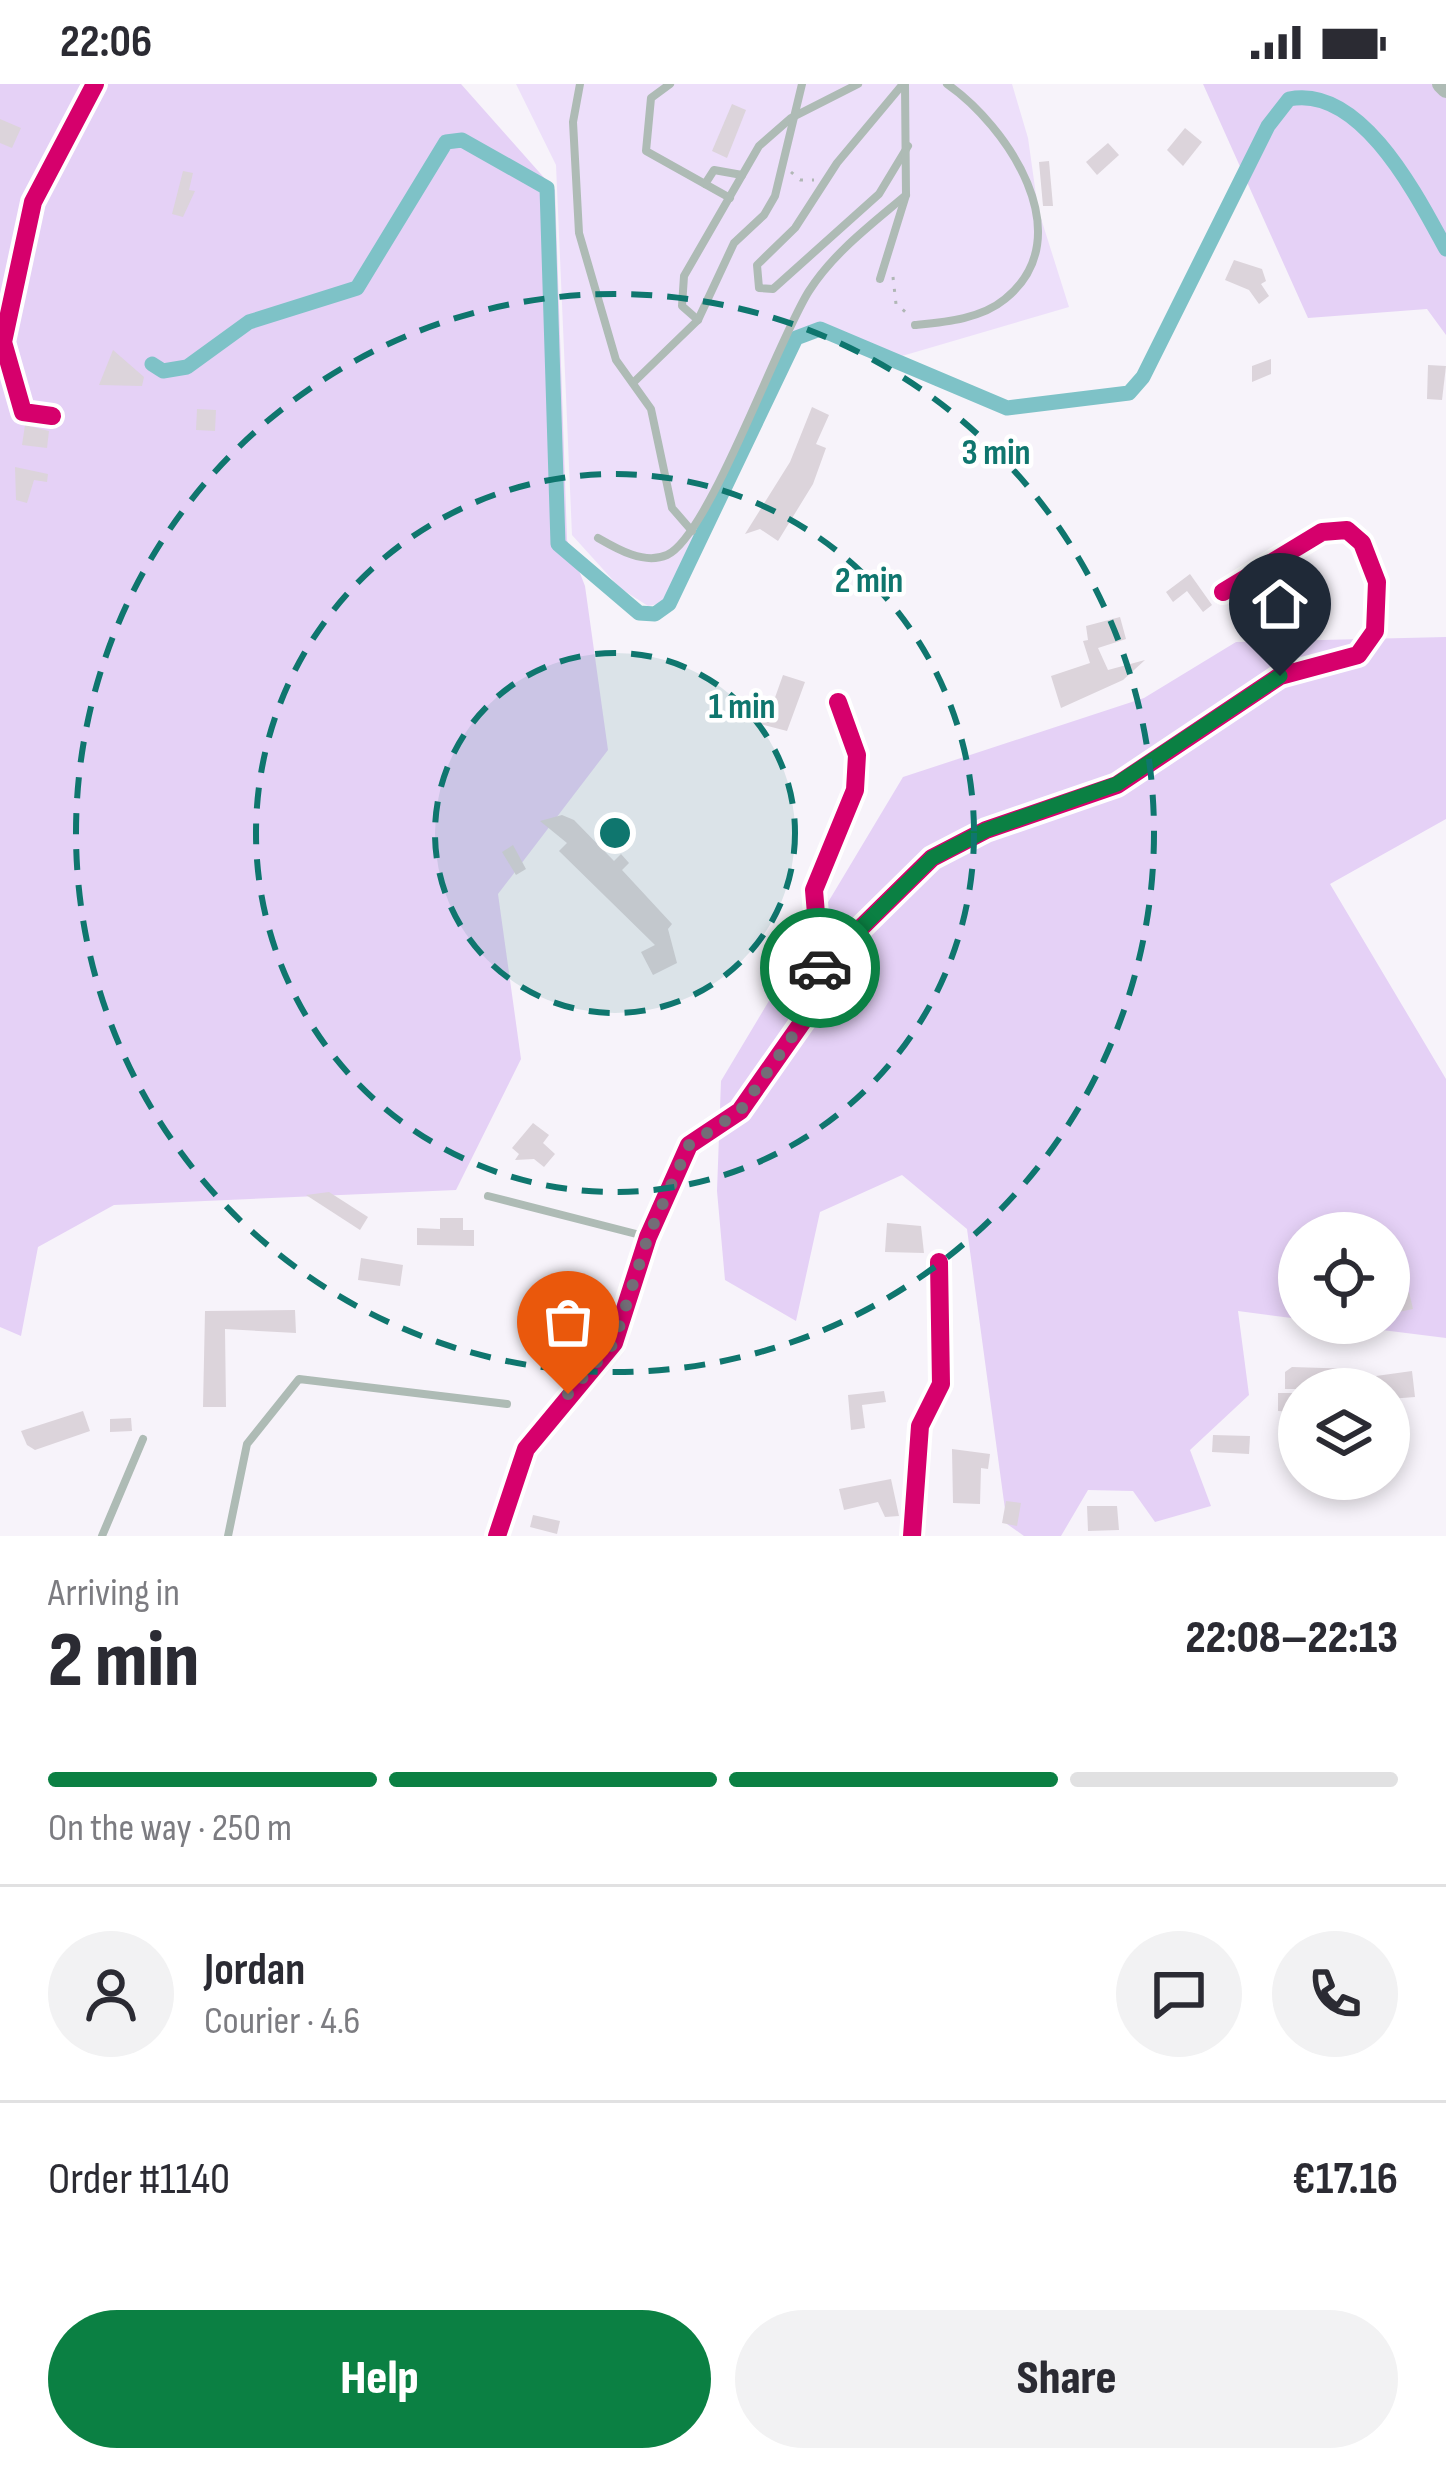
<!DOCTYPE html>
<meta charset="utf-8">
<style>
:root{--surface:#fff;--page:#f2f2f3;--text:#2b2b33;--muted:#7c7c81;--line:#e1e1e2;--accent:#0b8043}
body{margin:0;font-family:"Sofia Sans Condensed",sans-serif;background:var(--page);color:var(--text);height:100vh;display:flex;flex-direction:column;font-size:45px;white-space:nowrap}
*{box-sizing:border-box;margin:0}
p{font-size:39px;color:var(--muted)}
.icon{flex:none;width:66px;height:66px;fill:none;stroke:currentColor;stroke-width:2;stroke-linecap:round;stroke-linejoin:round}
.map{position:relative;height:1452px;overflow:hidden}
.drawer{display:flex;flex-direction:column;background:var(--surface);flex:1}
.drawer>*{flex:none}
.fabs{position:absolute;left:1278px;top:1128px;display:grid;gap:24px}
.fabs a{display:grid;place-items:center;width:132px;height:132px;border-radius:50%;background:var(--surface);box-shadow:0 6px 18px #0003;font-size:60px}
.pin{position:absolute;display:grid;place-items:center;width:102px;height:102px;color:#fff;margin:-123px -51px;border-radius:50% 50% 50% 0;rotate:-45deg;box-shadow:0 0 12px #0007}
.pin .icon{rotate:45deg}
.courier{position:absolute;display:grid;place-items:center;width:120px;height:120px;margin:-60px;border:9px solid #0b8043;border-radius:50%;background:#fff;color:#222;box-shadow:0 3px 15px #0007}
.headline em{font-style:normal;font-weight:800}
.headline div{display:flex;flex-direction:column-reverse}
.headline{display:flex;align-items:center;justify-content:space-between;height:204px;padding:0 48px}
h1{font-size:78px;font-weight:800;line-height:90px}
.bar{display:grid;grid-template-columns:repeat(4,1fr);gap:18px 12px;align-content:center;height:144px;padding:0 48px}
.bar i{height:15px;border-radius:9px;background:var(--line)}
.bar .active{background:var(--accent)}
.bar p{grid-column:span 4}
.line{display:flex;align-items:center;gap:30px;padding:0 48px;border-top:3px solid var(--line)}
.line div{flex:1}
.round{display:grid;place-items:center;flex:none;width:126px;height:126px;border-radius:63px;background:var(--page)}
.action{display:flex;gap:24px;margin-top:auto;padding:24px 48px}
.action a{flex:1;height:138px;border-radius:72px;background:var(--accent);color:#fff;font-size:48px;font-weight:800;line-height:138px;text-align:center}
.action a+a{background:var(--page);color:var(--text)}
.status{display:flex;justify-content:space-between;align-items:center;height:84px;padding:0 60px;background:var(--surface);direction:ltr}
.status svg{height:33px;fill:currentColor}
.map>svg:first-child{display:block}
.green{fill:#eddffa}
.forest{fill:#e5d1f6}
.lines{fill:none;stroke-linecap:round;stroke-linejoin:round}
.canal{stroke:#7ec2c7;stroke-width:15}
.building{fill:#dcd4db}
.path{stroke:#b0b7b5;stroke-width:3;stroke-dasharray:3 9;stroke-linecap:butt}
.service{stroke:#aebbb5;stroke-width:8}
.minor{stroke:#aebbb5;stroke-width:14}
.tertiary{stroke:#aebbb5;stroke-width:18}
.cycleway-casing{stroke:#fff;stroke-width:26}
.cycleway{stroke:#d6006c;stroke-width:18}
.done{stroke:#736d77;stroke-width:12;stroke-dasharray:0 21.6}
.route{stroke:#0b8043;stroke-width:15}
.ring{fill:none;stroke:#0f766e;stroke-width:6;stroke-dasharray:21 15}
.centre{fill:#0f766e;stroke:#fff;stroke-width:6}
.ring-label{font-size:36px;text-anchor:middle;font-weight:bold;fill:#0f766e;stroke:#fff;stroke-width:9;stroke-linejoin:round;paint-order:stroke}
</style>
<div class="status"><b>22:06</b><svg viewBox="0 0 49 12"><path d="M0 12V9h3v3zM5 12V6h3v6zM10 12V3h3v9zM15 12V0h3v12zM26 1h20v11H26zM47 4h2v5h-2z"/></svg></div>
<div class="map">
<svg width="1446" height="1452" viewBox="0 0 1446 1452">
<rect width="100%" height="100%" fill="#f7f3fa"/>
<polygon class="green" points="516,0 1012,0 1028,54 1038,125 1069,223 902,272 821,241 794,247 679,494 664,519 648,522 620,504 572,451 556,81"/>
<g class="forest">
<polygon points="0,0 461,0 555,106 567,456 585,502 608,666 498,810 521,975 456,1106 114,1121 38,1163 21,1252 0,1243"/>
<polygon points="1203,0 1446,0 1446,251 1427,225 1308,234"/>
<polygon points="1446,553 1446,735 1330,800 1446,995 1446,1254 1326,1239 1389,1239 1389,1149 1299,1149 1299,1235 1238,1227 1249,1311 1190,1366 1211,1422 1155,1438 1133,1407 1088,1406 1061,1452 1024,1452 1007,1440 967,1145 902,1091 820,1128 796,1237 725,1196 717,1107 721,997 903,693 1144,614 1236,558"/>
</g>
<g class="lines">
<path class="canal" d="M152,280l11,7 24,-4 62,-45 108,-34 89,-146 16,-2 85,48 11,356 81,69 16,1 14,-10 127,-266 24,-9 187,79 122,-15 14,-16 125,-251 21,-27c73,-15 130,101 157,150"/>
</g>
<g class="building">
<polygon points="732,20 746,26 727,74 712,67"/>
<polygon points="0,35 21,44 12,64 0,59"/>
<polygon points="1185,44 1202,58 1183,82 1167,66"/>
<polygon points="1108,59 1119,71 1097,91 1086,78"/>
<polygon points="1049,77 1053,122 1043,122 1039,78"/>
<polygon points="183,87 193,89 189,106 195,107 183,133 172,130"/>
<polygon points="1234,176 1262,185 1266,197 1261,200 1269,212 1259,220 1249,206 1225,196"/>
<polygon points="113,266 144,293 142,302 99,301"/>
<polygon points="1271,275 1271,290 1252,298 1252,282"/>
<polygon points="1428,281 1446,282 1442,316 1427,315"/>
<polygon points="812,323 829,331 816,360 826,364 813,400 778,457 760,445 745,450 790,378"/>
<polygon points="197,325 216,326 215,347 196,346"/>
<polygon points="25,341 49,347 47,364 22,361"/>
<polygon points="15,383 48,390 47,398 34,396 27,419 16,416"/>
<polygon points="1190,490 1212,521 1203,528 1187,507 1173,518 1166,508"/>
<polygon points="1120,533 1126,555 1098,564 1108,586 1145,576 1123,596 1061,624 1051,592 1090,579 1083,557 1088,556 1086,542"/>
<polygon points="783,591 805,598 787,647 753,638 760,618 772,622"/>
<polygon points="562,731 574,736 614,777 621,770 629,779 622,786 672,840 668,845 677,879 653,891 641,868 655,861 559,767 567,759 540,737"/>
<polygon points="513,761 526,785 516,791 502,768"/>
<polygon points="533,1039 549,1051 543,1059 555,1070 544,1083 534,1075 515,1076 519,1070 512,1064"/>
<polygon points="329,1108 368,1133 360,1146 306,1111"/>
<polygon points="440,1134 463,1134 463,1146 474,1146 474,1162 417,1161 417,1144 440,1145"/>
<polygon points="887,1139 921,1142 924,1169 885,1168"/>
<polygon points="361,1174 403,1181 400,1202 358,1196"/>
<polygon points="1409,1208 1413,1225 1394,1229 1390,1212"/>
<polygon points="295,1226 296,1249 225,1245 226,1323 203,1323 205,1227"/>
<polygon points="1292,1283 1355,1285 1354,1305 1285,1305 1285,1288"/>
<polygon points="1412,1287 1415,1313 1389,1315 1389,1305 1377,1305 1376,1292"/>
<polygon points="884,1307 886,1318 862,1321 865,1344 851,1346 848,1311"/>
<polygon points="1278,1309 1295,1309 1294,1328 1278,1327"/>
<polygon points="83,1327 90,1347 35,1366 27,1361 21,1347"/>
<polygon points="131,1334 132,1347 110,1348 110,1335"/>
<polygon points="1213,1351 1250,1352 1249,1370 1212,1368"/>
<polygon points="952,1365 990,1370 988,1385 981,1384 980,1420 953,1419"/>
<polygon points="891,1395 899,1432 885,1433 878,1418 844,1426 839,1405"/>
<polygon points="1006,1417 1021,1419 1017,1442 1002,1439"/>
<polygon points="1087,1422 1117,1422 1119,1446 1088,1447"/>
<polygon points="533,1431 560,1437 557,1450 530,1443"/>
</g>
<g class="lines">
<g class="path">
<polyline points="791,88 800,96 814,96"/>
<polyline points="893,193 896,220 909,231"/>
</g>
<g class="service">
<polyline points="580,0 573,38 579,149 616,276 651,325 672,424 692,447"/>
<polyline points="670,0 651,14 646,67 730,114"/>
<polyline points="903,0 837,79 795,144 757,181 759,204 773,205 879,110 908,62"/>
<polyline points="705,100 714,86 742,91"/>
<polyline points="880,195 906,111 905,1"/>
<polyline points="698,236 682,222 684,192 759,62 791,34 858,0"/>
<path d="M915,241c30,-3 66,-6 90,-26 78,-63 1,-174 -58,-215"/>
<polyline points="635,297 698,236 734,159 764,131 775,112 802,0"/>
<path d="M598,454c19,11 46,27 69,17 42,-19 110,-214 142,-264 25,-39 63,-67 97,-96"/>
<polyline points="488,1112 648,1153"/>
<polyline points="102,1452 143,1355"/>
<polyline points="228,1452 247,1360 299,1295 507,1320"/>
</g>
<g class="minor">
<polyline points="52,332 23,328 3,258 33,118 95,0"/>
<polyline points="818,886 932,774 986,746 1117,701 1280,592 1358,571 1375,547 1377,498 1362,459 1347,446 1322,448 1223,508"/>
<polyline points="497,1452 526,1365 614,1259 648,1153 689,1061 740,1027 808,930 820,877 814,806 855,706 857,671 838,618"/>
<polyline points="912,1452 920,1342 941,1300 939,1178"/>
</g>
<polyline class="tertiary" points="1441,0 1446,5"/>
<g class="cycleway-casing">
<g id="cycleway">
<polyline points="52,332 23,328 3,258 33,118 95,0"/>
<polyline points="818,886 932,774 986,746 1117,701 1280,592 1358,571 1375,547 1377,498 1362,459 1347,446 1322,448 1223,508"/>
<polyline points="497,1452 526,1365 614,1259 648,1153 689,1061 740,1027 808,930 820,877 814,806 855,706 857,671 838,618"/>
<polyline points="912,1452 920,1342 941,1300 939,1178"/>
</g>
</g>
<use href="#cycleway" class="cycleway"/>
</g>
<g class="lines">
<polyline class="done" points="568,1310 614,1259 648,1153 689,1061 740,1027 808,930 820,884"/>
<polyline class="route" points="820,884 932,774 986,746 1117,700 1280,592"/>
</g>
<circle cx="615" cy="749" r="180" fill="#0f766e" fill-opacity=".12"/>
<g class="ring">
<circle cx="615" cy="749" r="180"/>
<circle cx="615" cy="749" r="359"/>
<circle cx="615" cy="749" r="539"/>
</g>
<circle cx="615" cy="749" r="18" class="centre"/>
<g class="ring-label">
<text x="996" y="380">3 min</text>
<text x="869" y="508">2 min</text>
<text x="742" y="634">1 min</text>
</g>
</svg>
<div class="fabs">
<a><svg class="icon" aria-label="locate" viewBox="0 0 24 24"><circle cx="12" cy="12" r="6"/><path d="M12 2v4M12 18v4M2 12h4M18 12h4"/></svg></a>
<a><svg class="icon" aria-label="layers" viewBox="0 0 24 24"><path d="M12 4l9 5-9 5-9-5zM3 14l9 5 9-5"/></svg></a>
</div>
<div class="pin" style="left:568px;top:1310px;background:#ea580c"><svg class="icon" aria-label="bag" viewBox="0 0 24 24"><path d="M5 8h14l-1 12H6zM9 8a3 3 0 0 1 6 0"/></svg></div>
<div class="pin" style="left:1280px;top:592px;background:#1f2937"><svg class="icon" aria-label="home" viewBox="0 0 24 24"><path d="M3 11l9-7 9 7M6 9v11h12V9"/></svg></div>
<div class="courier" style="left:820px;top:884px"><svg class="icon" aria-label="car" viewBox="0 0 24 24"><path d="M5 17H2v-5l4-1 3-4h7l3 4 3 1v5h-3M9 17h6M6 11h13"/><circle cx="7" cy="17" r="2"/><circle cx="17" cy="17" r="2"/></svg></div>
</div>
<section class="drawer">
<div class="headline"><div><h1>2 min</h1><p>Arriving in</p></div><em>22:08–22:13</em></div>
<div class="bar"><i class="active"></i><i class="active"></i><i class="active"></i><i></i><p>On the way · 250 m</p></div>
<div class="line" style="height:216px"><a class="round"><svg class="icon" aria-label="person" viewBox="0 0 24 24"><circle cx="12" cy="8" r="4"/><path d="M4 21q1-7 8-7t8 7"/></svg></a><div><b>Jordan</b><p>Courier · 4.6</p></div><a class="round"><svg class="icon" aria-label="chat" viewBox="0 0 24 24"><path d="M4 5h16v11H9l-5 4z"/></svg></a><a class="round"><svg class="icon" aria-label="phone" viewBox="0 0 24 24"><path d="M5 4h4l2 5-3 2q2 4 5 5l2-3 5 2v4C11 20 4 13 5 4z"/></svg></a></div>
<div class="line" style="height:156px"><div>Order #1140</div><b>€17.16</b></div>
<div class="action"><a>Help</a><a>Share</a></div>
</section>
